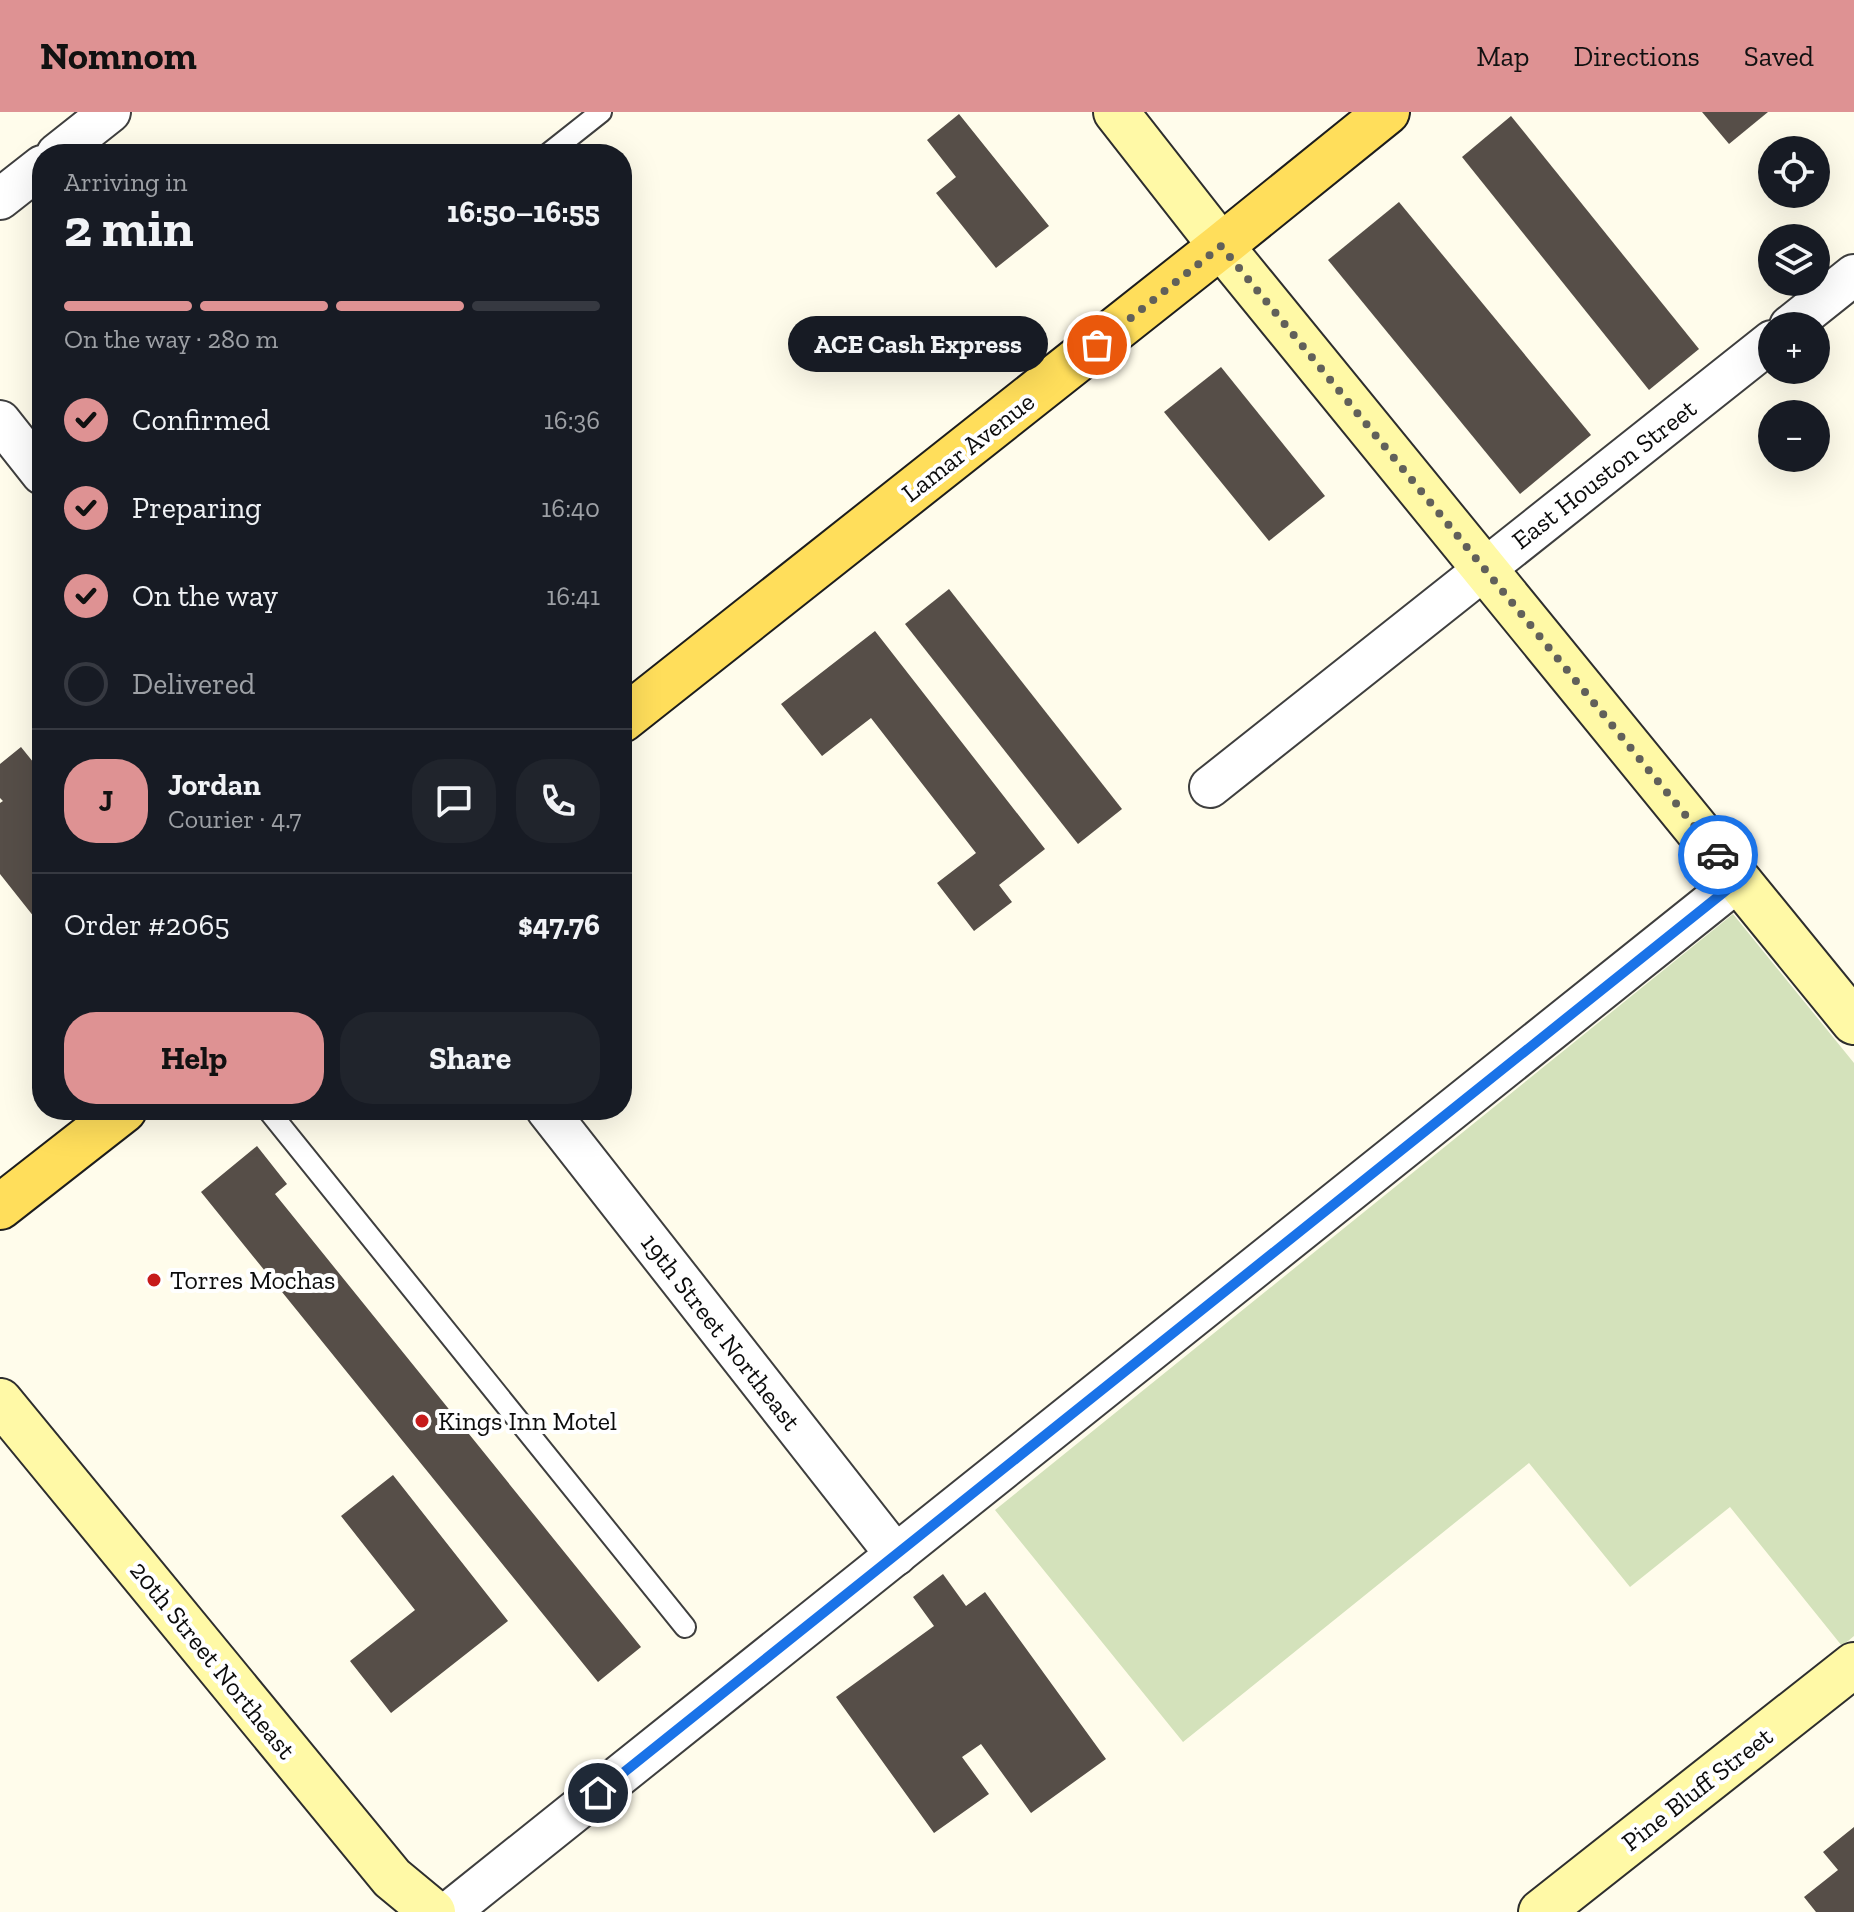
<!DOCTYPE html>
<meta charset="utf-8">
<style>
:root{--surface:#171b24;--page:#20242c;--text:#f1f3f6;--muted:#9ea1a6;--line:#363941;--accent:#de9293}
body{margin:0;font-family:"Zilla Slab",serif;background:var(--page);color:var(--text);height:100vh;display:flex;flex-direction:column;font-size:30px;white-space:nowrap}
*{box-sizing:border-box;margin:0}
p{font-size:26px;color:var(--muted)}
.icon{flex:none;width:44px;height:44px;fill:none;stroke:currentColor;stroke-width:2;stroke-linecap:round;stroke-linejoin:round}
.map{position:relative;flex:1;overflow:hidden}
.side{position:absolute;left:32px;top:32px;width:600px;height:976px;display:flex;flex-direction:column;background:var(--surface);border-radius:32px;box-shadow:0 8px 32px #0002}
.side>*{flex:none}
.tools{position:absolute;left:1758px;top:24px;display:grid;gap:16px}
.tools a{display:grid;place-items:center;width:72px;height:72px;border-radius:50%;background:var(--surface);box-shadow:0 8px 32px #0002;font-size:40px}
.pin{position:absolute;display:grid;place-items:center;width:68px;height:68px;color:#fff;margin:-34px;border:4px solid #fff;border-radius:50%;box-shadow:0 2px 8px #0007}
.courier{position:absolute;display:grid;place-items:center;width:80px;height:80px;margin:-40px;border:6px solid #1a73e8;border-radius:50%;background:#fff;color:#222;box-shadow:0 2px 10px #0007}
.bubble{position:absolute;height:56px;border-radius:28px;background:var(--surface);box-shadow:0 8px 32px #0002;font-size:26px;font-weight:800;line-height:56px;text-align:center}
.headline em{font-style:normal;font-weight:800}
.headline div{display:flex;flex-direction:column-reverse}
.headline{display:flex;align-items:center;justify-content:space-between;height:136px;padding:0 32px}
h1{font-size:52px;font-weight:800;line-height:60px}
.bar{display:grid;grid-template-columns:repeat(4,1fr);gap:12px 8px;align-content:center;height:96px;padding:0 32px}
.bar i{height:10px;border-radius:6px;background:var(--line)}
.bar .on{background:var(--accent)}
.bar p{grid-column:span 4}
.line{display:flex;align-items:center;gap:20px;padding:0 32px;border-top:2px solid var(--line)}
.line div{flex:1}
.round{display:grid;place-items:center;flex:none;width:84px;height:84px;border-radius:32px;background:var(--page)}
ol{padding:0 32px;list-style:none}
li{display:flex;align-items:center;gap:24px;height:88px}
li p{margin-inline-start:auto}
li .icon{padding:8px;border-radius:50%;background:var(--accent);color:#111;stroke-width:4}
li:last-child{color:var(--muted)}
li i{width:44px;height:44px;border:4px solid var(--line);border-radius:50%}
.button{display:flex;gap:16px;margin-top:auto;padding:16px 32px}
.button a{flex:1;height:92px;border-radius:32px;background:var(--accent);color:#111;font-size:32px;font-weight:800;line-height:92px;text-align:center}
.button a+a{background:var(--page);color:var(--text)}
header{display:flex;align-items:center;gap:48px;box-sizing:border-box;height:112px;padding:0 40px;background:var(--accent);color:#111}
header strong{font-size:38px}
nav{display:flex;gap:44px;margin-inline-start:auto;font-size:28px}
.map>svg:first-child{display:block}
.cemetery{fill:#d4e2bb}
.building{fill:#564e48}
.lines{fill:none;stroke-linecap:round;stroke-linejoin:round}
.lane-casing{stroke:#3f3f3f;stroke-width:24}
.street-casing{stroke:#3f3f3f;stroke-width:44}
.secondary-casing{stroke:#2e2e2e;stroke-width:48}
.primary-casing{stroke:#1d1d1d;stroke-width:48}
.lane{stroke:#fff;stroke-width:20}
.street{stroke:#fff;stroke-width:40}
.secondary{stroke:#fff9a6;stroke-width:44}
.primary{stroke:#ffde5b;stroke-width:44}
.done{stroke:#61605a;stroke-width:8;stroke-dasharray:0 14.4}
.route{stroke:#1a73e8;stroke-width:10}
.poi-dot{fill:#c61b1b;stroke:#fff;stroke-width:3}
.labels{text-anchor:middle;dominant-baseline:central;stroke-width:8;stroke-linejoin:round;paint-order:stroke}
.street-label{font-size:26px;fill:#0c0c0c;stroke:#fff}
.poi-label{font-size:26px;fill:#0c0c0c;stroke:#fff;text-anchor:start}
</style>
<header>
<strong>Nomnom</strong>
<nav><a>Map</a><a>Directions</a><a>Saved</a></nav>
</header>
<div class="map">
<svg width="1854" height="1800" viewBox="0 0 1854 1800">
<rect width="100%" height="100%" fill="#fffceb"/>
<polygon class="cemetery" points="1733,802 1854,951 1854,1524 1842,1534 1730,1395 1630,1475 1529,1351 1183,1630 995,1398"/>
<g class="building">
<polygon points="1702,0 1768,0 1729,32"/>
<polygon points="959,2 1049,114 996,156 936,81 956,65 927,28"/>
<polygon points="1511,4 1699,237 1649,278 1462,45"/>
<polygon points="1399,90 1591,323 1520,382 1328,148"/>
<polygon points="1221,255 1325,384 1269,429 1164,300"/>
<polygon points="949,477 1122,697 1078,732 905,512"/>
<polygon points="875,519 1045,737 999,773 1012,790 974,819 937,771 976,741 871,606 822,644 781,592"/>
<polygon points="21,635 42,661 42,815 0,762 0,691 3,689 0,686 0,652"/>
<polygon points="257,1034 287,1072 275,1082 641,1535 598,1570 201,1080"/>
<polygon points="393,1363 508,1509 391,1601 350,1549 415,1498 341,1404"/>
<polygon points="943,1462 966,1494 985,1480 1106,1647 1031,1701 981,1632 962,1645 989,1682 934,1721 836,1585 934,1514 913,1485"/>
<polygon points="1854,1715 1854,1800 1816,1800 1804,1785 1838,1758 1823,1740"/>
</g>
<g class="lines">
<g class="lane-casing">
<g id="lane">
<polyline points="548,42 601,0"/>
<polyline points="268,998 685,1515"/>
</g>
</g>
<g class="street-casing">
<g id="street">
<polyline points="57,42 110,0"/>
<polyline points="0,87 42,54"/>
<polyline points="1790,214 1854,163"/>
<polyline points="0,309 42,362"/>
<polyline points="1210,675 1772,229"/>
<polyline points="547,998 896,1443"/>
<polyline points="449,1800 1739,768"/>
</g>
</g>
<g class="secondary-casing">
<g id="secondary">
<polyline points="1116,0 1221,134 1854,910"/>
<polyline points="0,1289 392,1766 433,1800"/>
<polyline points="1541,1800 1854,1553"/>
</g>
</g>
<g class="primary-casing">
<g id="primary">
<polyline points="622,608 1221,134 1387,0"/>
<polyline points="0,1095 124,998"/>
</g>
</g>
<use href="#lane" class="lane"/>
<use href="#street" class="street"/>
<use href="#secondary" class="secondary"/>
<use href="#primary" class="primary"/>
</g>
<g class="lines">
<polyline class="done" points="1097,233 1221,134 1718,743"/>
<polyline class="route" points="598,1681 1739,768 1718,743"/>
</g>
<g class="poi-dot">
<circle cx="154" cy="1168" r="8"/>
<circle cx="422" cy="1309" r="8"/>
</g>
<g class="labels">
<g class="street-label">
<text transform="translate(968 335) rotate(-38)">Lamar Avenue</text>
<text transform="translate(1604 362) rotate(-38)">East Houston Street</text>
<text transform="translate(721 1220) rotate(52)">19th Street Northeast</text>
<text transform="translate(213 1548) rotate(51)">20th Street Northeast</text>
<text transform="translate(1697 1677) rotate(-38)">Pine Bluff Street</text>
</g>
<g class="poi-label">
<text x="170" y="1168">Torres Mochas</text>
<text x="438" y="1309">Kings Inn Motel</text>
</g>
</g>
</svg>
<div class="tools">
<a><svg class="icon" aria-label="locate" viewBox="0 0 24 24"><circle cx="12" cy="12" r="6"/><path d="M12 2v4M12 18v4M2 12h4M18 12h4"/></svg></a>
<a><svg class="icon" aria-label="layers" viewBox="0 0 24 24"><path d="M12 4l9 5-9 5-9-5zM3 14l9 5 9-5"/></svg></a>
<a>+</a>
<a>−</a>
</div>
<div class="pin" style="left:1097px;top:233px;background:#ea580c"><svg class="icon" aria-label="bag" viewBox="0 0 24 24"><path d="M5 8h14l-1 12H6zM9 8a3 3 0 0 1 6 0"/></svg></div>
<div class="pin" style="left:598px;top:1681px;background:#1f2937"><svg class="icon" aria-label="home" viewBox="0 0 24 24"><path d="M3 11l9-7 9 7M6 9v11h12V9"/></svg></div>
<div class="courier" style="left:1718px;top:743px"><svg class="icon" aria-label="car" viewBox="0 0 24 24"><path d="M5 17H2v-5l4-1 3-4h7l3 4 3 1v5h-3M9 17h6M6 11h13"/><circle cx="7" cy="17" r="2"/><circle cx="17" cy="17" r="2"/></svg></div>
<div class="bubble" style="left:788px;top:204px;width:260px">ACE Cash Express</div>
<section class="side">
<div class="headline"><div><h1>2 min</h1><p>Arriving in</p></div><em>16:50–16:55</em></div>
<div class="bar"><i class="on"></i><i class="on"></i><i class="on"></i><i></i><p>On the way · 280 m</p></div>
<ol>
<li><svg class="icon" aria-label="check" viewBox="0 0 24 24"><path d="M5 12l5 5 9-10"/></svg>Confirmed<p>16:36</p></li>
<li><svg class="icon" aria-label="check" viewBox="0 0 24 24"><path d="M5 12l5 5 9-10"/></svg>Preparing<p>16:40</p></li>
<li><svg class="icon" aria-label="check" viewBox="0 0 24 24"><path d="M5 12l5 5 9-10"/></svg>On the way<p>16:41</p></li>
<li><i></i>Delivered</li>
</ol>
<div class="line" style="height:144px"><b class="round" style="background:var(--accent);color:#111">J</b><div><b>Jordan</b><p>Courier · 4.7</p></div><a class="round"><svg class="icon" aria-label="chat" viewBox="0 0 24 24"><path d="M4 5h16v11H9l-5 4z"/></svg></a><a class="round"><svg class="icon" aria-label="phone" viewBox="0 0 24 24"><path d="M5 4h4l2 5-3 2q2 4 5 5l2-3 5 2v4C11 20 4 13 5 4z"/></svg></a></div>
<div class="line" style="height:104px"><div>Order #2065</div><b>$47.76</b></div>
<div class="button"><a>Help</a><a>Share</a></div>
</section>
</div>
